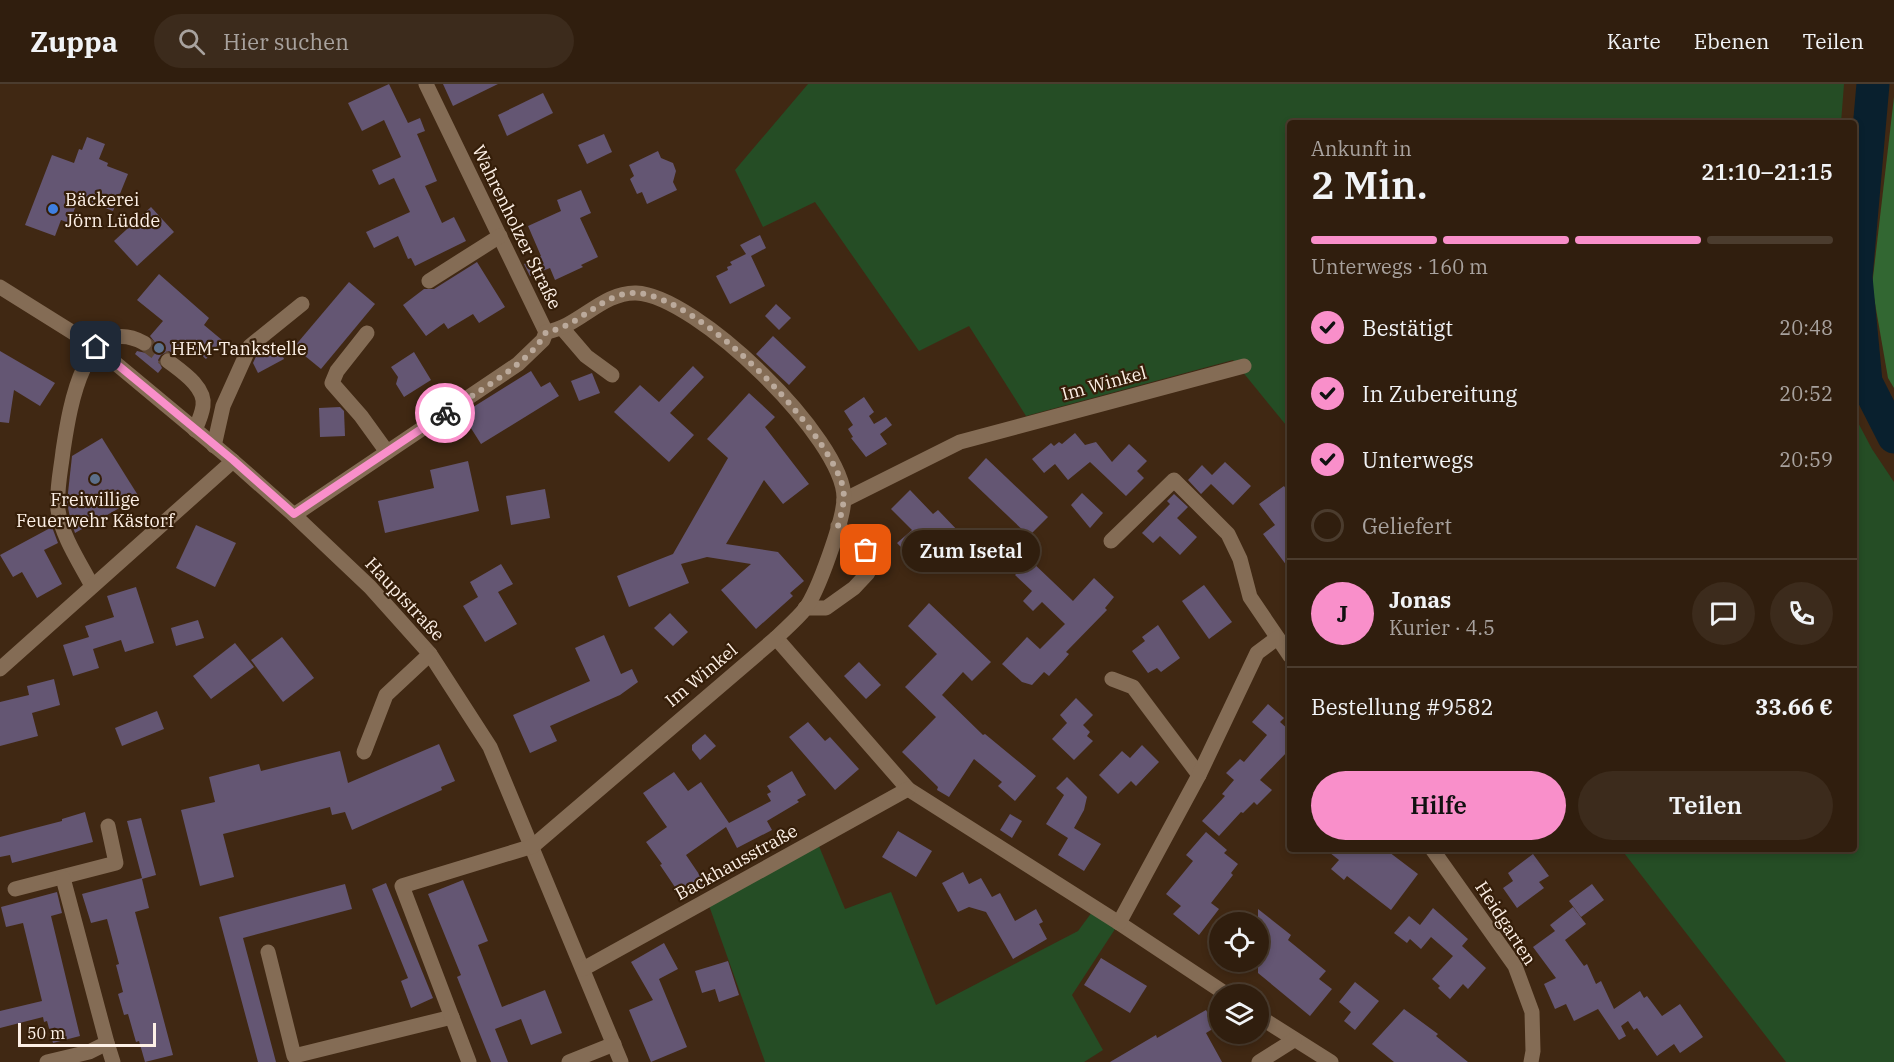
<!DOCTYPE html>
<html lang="de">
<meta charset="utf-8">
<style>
:root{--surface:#301e0e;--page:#3c2b1c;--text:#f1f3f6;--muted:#a8a29e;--line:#4b3c2e;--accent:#f98fca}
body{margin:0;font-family:"IBM Plex Serif",serif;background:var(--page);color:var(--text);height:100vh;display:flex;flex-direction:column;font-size:22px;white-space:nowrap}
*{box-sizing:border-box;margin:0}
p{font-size:20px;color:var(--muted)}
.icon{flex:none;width:33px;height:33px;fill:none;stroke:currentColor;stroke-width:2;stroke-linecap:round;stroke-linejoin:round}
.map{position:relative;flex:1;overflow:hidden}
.drawer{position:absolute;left:1287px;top:36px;width:570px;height:732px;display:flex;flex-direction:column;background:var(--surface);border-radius:6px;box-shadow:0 3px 9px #0003,0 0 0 2px var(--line)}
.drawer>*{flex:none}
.tools{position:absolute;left:1209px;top:828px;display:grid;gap:12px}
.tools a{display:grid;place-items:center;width:60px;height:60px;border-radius:50%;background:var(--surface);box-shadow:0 3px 9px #0003,0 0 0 2px var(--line);font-size:30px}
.scale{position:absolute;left:18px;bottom:15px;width:138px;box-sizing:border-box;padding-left:6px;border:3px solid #fdf0e6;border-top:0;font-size:16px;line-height:21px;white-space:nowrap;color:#fdf0e6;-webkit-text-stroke:4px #351e09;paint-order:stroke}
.pin{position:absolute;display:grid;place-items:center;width:51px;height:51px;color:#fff;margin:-26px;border-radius:12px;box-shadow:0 3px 9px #0006}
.courier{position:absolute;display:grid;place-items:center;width:60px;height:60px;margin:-30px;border:4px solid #f98fca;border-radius:50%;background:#fff;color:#222;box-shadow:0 2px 8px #0007}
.bubble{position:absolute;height:42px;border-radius:21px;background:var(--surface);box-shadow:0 3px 9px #0003,0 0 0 2px var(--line);font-size:20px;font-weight:600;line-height:42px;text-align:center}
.overview em{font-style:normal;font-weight:600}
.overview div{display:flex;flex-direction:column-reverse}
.overview{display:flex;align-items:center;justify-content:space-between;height:102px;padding:0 24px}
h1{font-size:39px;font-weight:600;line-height:45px}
.bar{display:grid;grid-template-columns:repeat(4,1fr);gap:9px 6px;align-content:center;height:72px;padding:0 24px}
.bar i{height:8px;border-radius:4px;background:var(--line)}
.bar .current{background:var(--accent)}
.bar p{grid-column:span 4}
.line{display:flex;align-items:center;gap:15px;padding:0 24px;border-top:2px solid var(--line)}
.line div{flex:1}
.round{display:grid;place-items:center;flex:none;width:63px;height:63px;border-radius:32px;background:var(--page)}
ol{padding:0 24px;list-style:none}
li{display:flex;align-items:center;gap:18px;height:66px}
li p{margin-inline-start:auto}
li .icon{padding:6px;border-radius:50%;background:var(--accent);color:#111;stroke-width:4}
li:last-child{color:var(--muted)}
li i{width:33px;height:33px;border:3px solid var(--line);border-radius:50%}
.button{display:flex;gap:12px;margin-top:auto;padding:12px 24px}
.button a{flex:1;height:69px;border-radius:36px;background:var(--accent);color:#111;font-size:24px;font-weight:600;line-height:69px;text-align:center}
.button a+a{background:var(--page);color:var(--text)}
header{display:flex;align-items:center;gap:36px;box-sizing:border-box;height:84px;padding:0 30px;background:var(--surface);border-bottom:2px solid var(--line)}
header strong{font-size:28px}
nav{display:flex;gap:33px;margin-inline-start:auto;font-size:21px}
.search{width:420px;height:54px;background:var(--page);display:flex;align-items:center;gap:15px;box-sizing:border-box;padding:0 21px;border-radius:33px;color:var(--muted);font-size:22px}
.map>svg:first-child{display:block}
.green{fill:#254d25}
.forest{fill:#326732}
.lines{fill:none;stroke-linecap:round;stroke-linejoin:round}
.stream{stroke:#09202e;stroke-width:5}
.river{stroke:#09202e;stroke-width:33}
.building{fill:#645673}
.minor-tunnel{stroke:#5c4633;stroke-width:15;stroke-dasharray:15 8;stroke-linecap:butt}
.minor{stroke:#846c55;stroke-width:15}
.done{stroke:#bbaa9c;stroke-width:6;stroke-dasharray:0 10.8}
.route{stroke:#f98fca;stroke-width:8}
.shop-dot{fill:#3f7fe0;stroke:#351e09;stroke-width:2}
.service-dot{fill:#5c6f8a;stroke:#351e09;stroke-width:2}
.labels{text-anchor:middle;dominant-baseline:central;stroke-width:4.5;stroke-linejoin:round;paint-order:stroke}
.poi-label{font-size:18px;fill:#fdf0e6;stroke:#351e09;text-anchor:start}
.street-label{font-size:18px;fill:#fdf0e6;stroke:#351e09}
</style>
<header>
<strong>Zuppa</strong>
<div class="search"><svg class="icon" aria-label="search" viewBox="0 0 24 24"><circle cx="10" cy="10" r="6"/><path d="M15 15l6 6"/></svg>Hier suchen</div>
<nav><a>Karte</a><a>Ebenen</a><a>Teilen</a></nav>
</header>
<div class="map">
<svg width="1894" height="978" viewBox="0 0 1894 978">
<rect width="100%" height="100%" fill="#402813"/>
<g class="green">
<polygon points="808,0 1844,0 1841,39 1290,39 1290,346 1233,276 1026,332 969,242 919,267 815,118 763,143 735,86"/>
<polygon points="1854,331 1872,365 1894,398 1894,978 1786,978 1621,765 1854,765"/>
<polygon points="816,755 845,825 891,808 936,921 1078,847 1095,824 1119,839 1072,911 1103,966 1084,978 765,978 707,816"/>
</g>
<polygon class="forest" points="1894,13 1894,304 1888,294 1872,202"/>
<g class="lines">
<polyline class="stream" points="1873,4 1877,0"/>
<polyline class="river" points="1873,0 1856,193 1866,298 1894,353"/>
</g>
<g class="building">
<polygon points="389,0 408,39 420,34 425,47 417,50 437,97 425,102 442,139 454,133 466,157 415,182 411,174 408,175 398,152 374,164 366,148 410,128 394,94 379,101 372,86 401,73 384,36 362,47 348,19"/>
<polygon points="443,0 498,0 453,22"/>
<polygon points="543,9 553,29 507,52 498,31"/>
<polygon points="604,50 612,68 587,80 578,61"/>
<polygon points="87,53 105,60 99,75 108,79 107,82 128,90 113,127 79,114 69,139 61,136 55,152 25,141 52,71 74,79 79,65 82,66"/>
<polygon points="658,67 661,74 673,79 676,87 673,98 677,106 647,120 642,108 637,110 630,95 634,92 629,81"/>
<polygon points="581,106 591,129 580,134 598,173 581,181 583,183 555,196 550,184 530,192 524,180 541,172 528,142 561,127 557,116"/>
<polygon points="151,123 174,148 137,182 114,157"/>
<polygon points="760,151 766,164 751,172 765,202 730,220 716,192 728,186 727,183 732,181 730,178 746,170 740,161"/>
<polygon points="477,178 505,223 479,239 473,230 448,245 444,239 426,252 403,221 424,205 434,205"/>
<polygon points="159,190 209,234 204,241 222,256 206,275 185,257 174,270 169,267 161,271 158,276 162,284 158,289 135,270 137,267 146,269 151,266 154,257 150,252 163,237 137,216"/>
<polygon points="349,198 375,220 321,285 294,263"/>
<polygon points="776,220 791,234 779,246 765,232"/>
<polygon points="773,252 806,283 789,301 756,270"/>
<polygon points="275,257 284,275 258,289 253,279 258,268"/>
<polygon points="0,267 55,299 40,322 14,306 9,339 0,338"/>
<polygon points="414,268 431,296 404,313 396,300 398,293 391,283"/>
<polygon points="693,282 704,293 670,329 694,351 669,378 614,328 640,301 659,318"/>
<polygon points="531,287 541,303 550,298 559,312 481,360 462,330"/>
<polygon points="592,289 600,309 579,317 571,297"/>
<polygon points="749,309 775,333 765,343 809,400 783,420 764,396 726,460 778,468 804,497 790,509 793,512 756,545 721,506 751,480 707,473 681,480 689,499 629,523 617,492 673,470 728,374 707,355"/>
<polygon points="864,313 874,328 869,332 874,340 886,333 892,341 880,350 887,360 866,373 851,354 853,353 848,345 853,341 844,327"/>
<polygon points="340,323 344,327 345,352 320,353 319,324"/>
<polygon points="1075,349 1085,361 1096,358 1112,378 1129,360 1147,377 1137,387 1144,394 1126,412 1090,378 1068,396 1055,380 1044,389 1032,375 1051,359 1054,362 1059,358 1062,360"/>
<polygon points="102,354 139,413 75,449 70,434 67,418 72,372"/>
<polygon points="986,374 1048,433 1029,452 968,394"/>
<polygon points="468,377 479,427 385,449 378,417 434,404 430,386"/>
<polygon points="1225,378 1251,402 1233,421 1211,400 1201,410 1188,396 1202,381 1212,391"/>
<polygon points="1284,402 1290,411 1290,486 1263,450 1275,441 1259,420"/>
<polygon points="545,405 550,434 511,441 506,412"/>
<polygon points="910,406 933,430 938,426 960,449 944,465 945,467 924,487 897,459 912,446 891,425"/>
<polygon points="1082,409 1103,429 1090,444 1071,421"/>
<polygon points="1174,410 1188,423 1177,434 1197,453 1180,471 1160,452 1153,459 1142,449 1170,420 1167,417"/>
<polygon points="196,441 236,459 215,503 176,484"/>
<polygon points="52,443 58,459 44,466 62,500 37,514 22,488 13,493 0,471"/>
<polygon points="1030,476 1073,517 1094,494 1114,513 1105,524 1107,526 1066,568 1069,570 1063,577 1049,592 1044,588 1032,601 1022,598 1002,580 1027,553 1040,565 1065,540 1042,518 1033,527 1023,517 1032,507 1015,491"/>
<polygon points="501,480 513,500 498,508 517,540 485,558 463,522 478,513 470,498"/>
<polygon points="1204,501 1232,538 1209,555 1182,517"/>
<polygon points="136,503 154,559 125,568 121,556 93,565 99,584 73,592 63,561 89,553 85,542 114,533 107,512"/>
<polygon points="929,519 991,578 972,597 963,588 942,611 983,651 985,650 1036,692 1015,717 998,702 1002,698 974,675 949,713 937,706 938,703 902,668 936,633 905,603 937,570 908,542"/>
<polygon points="670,529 688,548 673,562 654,544"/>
<polygon points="198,536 204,554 176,562 171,544"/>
<polygon points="1158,541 1180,574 1161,588 1157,584 1148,589 1132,567 1145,557 1142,553"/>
<polygon points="604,551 621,590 632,585 638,598 620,611 550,642 557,657 530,669 513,631 590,597 575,564"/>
<polygon points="282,553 314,594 283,618 251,576"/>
<polygon points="235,559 254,583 211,615 193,592"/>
<polygon points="859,578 881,601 866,615 844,592"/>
<polygon points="54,595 60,621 32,629 38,652 0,662 0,618 29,611 27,602"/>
<polygon points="1076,614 1093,631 1083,641 1090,648 1087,652 1093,657 1074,676 1052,655 1067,639 1060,631"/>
<polygon points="1268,620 1284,634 1280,638 1290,647 1290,665 1260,696 1272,706 1257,721 1254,718 1243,729 1241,728 1219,752 1202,737 1225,712 1222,710 1234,696 1226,689 1240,675 1244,678 1267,651 1252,638"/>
<polygon points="157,627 164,645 122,662 115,644"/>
<polygon points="808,638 825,657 830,653 859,685 835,706 789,653"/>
<polygon points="705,650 716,662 700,676 692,666 692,661"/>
<polygon points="439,660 455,697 441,703 442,706 352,746 345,728 332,731 330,723 223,750 234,793 200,802 181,726 215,718 209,693 259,680 261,687 340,667 348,699"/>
<polygon points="1142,661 1159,678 1136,702 1131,697 1118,710 1099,691 1122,667 1130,674"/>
<polygon points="792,687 806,711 797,716 799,718 767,737 772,746 737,764 726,743 686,771 705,799 683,815 660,781 662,780 646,758 667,743 643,709 674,688 688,707 701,698 729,739 771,717 767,710 771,708 767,702"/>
<polygon points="1067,693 1087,713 1084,726 1074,744 1101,760 1084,787 1058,771 1068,754 1046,740 1064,711 1056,704"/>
<polygon points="85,728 93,758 12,779 10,771 0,773 0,753 62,737 62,735"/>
<polygon points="1010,730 1022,737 1012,754 1000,746"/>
<polygon points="141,734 156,791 142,795 149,824 135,828 173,971 145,978 139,957 136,958 128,930 124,931 118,910 123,908 116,881 119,880 107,835 91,839 82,810 142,794 127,737"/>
<polygon points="898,747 932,767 916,793 882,773"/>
<polygon points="1206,748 1227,766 1224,769 1238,780 1231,789 1233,791 1211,819 1219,825 1199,851 1173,830 1181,822 1166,810 1193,777 1186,771"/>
<polygon points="1325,765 1385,765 1418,790 1391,826 1347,792 1344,796 1331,785 1339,776"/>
<polygon points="1533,770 1549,792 1539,798 1544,804 1517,824 1503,804 1513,797 1508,789"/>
<polygon points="963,788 969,800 981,794 992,813 1000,809 1015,837 1036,825 1043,838 1039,840 1047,855 1013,875 986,828 969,823 958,828 942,799"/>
<polygon points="463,796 488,857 478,861 502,923 545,906 562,949 531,961 521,935 495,945 508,978 491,978 457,893 461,891 428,810"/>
<polygon points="386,799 433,914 411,924 401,897 408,894 372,805"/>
<polygon points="345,800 352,825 243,854 276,978 258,978 219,833"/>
<polygon points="1592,800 1604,816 1581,833 1569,817"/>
<polygon points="57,808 62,829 51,832 80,952 53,959 47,937 44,938 43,933 0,944 0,927 42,917 23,839 6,843 1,823"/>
<polygon points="1573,823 1586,840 1565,856 1584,882 1587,880 1596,900 1601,897 1614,925 1640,907 1644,914 1647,912 1662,932 1680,920 1703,953 1680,969 1674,960 1657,972 1637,944 1634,946 1628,937 1621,942 1626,952 1619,956 1598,925 1574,937 1566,920 1555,925 1544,900 1556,894 1533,863 1555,847 1550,841"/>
<polygon points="1433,824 1468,855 1462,862 1486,884 1468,905 1463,900 1450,915 1438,904 1440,902 1432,895 1453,872 1431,853 1421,865 1410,855 1407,859 1394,849 1409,832 1420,841"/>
<polygon points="1258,825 1291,851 1288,856 1326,887 1319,895 1332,905 1310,932 1258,889"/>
<polygon points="664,859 678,885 659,895 687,963 651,978 629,926 653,916 631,878"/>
<polygon points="1101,874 1147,902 1130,929 1084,901"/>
<polygon points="728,877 739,911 719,918 715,905 702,909 695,887"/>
<polygon points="1355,898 1379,917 1355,946 1344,937 1351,928 1339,918"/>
<polygon points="1404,925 1438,950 1436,952 1468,978 1394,978 1372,960"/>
<polygon points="1206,926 1216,943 1206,949 1222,978 1110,978 1156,951 1157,954"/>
</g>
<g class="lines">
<polyline class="minor-tunnel" points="144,259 168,277"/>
<g class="minor">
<polyline points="426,0 546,248"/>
<polyline points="429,197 500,152"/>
<polyline points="0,203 96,263 233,377 294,431 370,503 430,570 490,663 621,978"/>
<polyline points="562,244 586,272 612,291"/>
<polyline points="367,249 337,287 332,299 361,332 387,368"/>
<path d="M168,277c13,10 38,26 35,45 -1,8 -5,17 -8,24"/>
<polyline points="214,362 223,322 250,262 302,220"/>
<polyline points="844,416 960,358 1244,282"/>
<polyline points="294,431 518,280 543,256 546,248"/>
<polyline points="1111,457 1174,396 1228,450 1240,475 1250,513 1290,572"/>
<path d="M92,502c-12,-23 -30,-49 -34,-76 -2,-20 3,-40 5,-59 6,-39 20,-141 81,-108"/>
<polyline points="805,524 826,524 854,504 868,489 866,467 838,442"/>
<polyline points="776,554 908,705 1119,839 1226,910"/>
<polyline points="0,585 233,377"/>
<polyline points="1112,595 1133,603 1199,691"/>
<polyline points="364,668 386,611 430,570"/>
<polyline points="1432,765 1515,882 1532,928 1533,967 1531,978"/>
<polyline points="15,805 116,779 108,742"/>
<polyline points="1119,839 1199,691 1257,569 1277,554"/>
<polyline points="268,868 294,972 452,933"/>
<polyline points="583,885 908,705"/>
<polyline points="1258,932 1331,978"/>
<polyline points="107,959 113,978"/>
<polyline points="47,978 89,968 107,959 63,794"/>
<path d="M469,978l-67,-176 131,-40 243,-208c9,-9 21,-19 29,-29 13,-17 39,-90 39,-111 0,-59 -148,-203 -208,-205 -34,-1 -57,34 -90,39"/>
<polyline points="569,978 614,960"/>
<polyline points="1259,978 1294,956"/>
</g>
</g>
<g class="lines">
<path class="done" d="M445,329c30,-20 86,-50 101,-81 34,-5 56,-40 90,-39 63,3 185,131 205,188 6,15 1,30 -3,45l28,24"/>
<polyline class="route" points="96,263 233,376 294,430 445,329"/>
</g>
<circle class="shop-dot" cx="53" cy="125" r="6"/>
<g class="service-dot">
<circle cx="159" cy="264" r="6"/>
<circle cx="95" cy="395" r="6"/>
</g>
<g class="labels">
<g class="poi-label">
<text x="65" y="115">Bäckerei<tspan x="65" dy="21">Jörn Lüdde</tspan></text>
<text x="171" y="264">HEM-Tankstelle</text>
<text x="95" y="415" text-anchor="middle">Freiwillige<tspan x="95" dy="21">Feuerwehr Kästorf</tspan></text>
</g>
<g class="street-label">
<text transform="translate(517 143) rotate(64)">Wahrenholzer Straße</text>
<text transform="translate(1104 299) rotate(-15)">Im Winkel</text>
<text transform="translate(405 515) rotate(47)">Hauptstraße</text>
<text transform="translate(701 591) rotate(-40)">Im Winkel</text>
<text transform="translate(736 778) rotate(-29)">Backhausstraße</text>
<text transform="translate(1506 839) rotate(57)">Heidgarten</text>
</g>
</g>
</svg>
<div class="tools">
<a><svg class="icon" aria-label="locate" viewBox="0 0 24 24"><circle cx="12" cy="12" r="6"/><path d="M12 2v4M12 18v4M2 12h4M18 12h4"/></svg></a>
<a><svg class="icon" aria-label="layers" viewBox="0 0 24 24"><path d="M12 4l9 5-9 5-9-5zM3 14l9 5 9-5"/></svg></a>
</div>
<div class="scale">50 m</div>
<div class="pin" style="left:866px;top:466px;background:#ea580c"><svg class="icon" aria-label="bag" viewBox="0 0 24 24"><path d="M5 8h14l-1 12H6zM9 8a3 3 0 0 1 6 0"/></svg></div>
<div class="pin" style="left:96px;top:263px;background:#1f2937"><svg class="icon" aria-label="home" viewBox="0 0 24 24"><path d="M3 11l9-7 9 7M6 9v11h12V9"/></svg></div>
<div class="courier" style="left:445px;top:329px"><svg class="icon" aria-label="bike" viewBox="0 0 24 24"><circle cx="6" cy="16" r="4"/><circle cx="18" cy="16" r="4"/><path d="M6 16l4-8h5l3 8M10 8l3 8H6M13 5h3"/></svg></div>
<div class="bubble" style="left:902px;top:446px;width:138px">Zum Isetal</div>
<section class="drawer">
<div class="overview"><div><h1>2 Min.</h1><p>Ankunft in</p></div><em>21:10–21:15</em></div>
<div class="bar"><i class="current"></i><i class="current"></i><i class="current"></i><i></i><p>Unterwegs · 160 m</p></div>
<ol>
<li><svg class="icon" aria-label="check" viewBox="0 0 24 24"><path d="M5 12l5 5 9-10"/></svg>Bestätigt<p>20:48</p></li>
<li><svg class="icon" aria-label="check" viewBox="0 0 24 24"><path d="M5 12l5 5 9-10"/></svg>In Zubereitung<p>20:52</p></li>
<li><svg class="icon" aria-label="check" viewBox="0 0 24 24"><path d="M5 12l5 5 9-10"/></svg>Unterwegs<p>20:59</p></li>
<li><i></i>Geliefert</li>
</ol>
<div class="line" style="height:108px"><b class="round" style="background:var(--accent);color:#111">J</b><div><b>Jonas</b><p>Kurier · 4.5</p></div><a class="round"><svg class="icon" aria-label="chat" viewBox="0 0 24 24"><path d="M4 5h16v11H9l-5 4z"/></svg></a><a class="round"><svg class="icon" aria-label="phone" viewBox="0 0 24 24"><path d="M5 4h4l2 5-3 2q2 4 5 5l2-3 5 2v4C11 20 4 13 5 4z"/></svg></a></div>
<div class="line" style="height:78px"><div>Bestellung #9582</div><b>33.66 €</b></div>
<div class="button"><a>Hilfe</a><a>Teilen</a></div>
</section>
</div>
